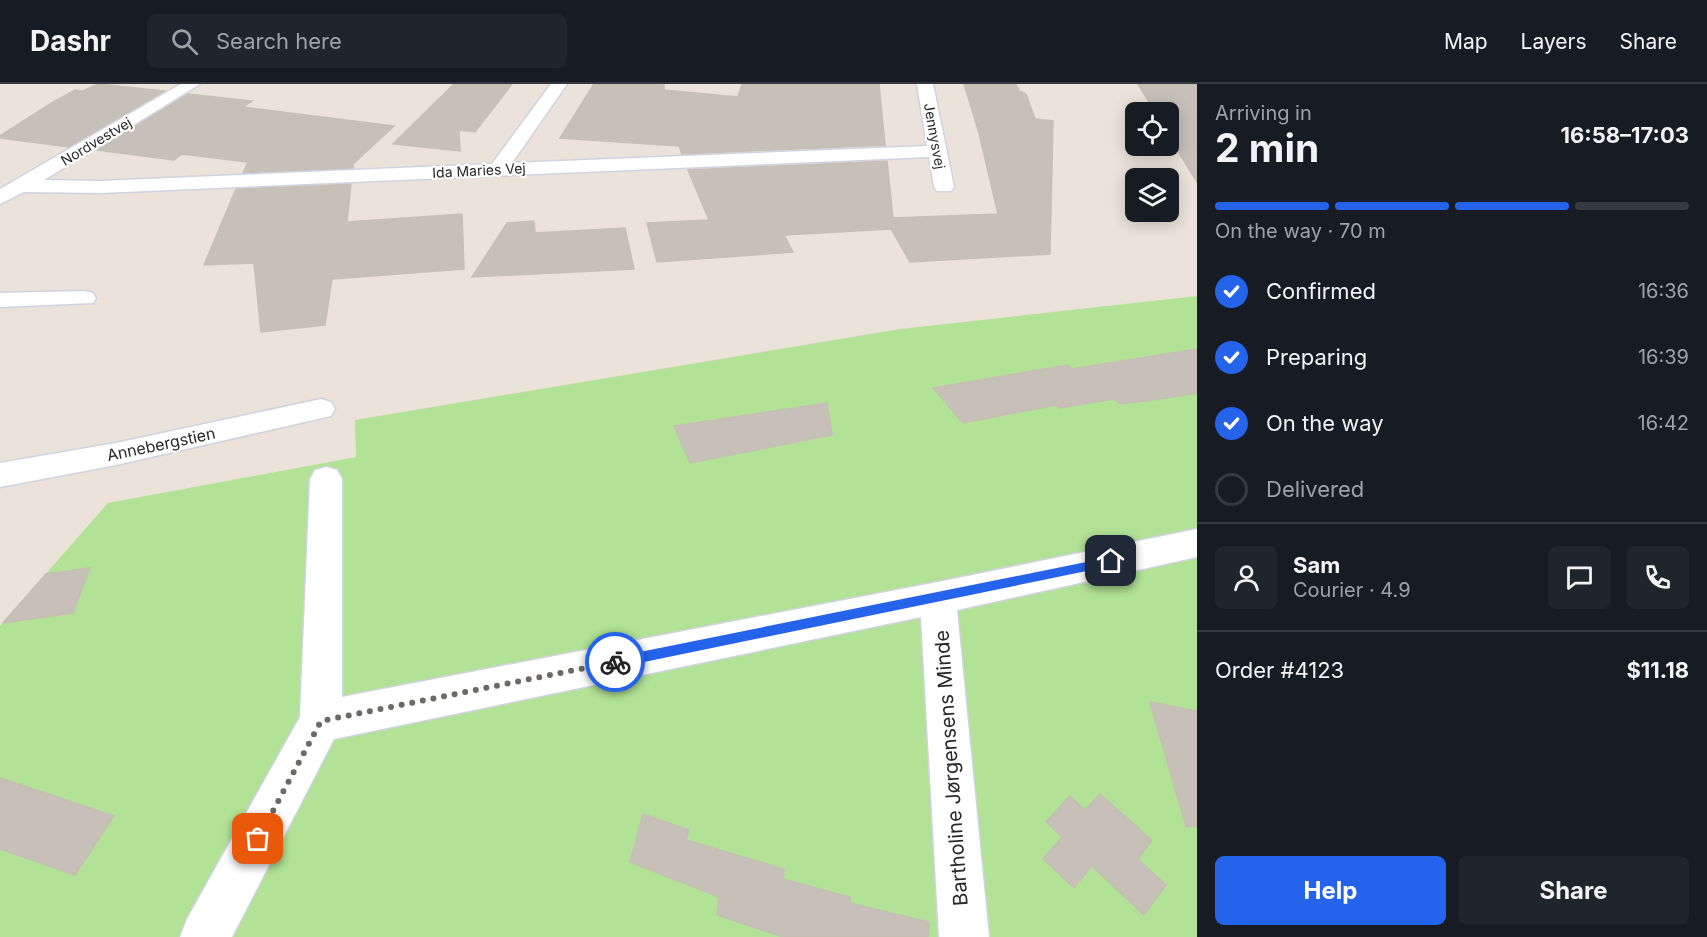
<!DOCTYPE html>
<meta charset="utf-8">
<style>
:root{--surface:#171b24;--page:#20242c;--text:#f1f3f6;--muted:#9ea1a6;--line:#363941;--accent:#2563eb}
body{margin:0;font-family:Inter,sans-serif;background:var(--page);color:var(--text);height:100vh;display:flex;flex-direction:column;font-size:22px;white-space:nowrap}
*{box-sizing:border-box;margin:0}
p{font-size:20px;color:var(--muted)}
.icon{flex:none;width:33px;height:33px;fill:none;stroke:currentColor;stroke-width:2;stroke-linecap:round;stroke-linejoin:round}
.map{position:relative;flex:1;overflow:hidden}
.side{display:flex;flex-direction:column;background:var(--surface);width:510px}
.side>*{flex:none}
.fabs{position:absolute;left:1125px;top:18px;display:grid;gap:12px}
.fabs a{display:grid;place-items:center;width:54px;height:54px;border-radius:9px;background:var(--surface);box-shadow:0 3px 15px #0003;font-size:30px}
.pin{position:absolute;display:grid;place-items:center;width:51px;height:51px;color:#fff;margin:-26px;border-radius:12px;box-shadow:0 3px 9px #0006}
.courier{position:absolute;display:grid;place-items:center;width:60px;height:60px;margin:-30px;border:4px solid #2563eb;border-radius:50%;background:#fff;color:#222;box-shadow:0 2px 8px #0007}
.overview em{font-style:normal;font-weight:700}
.overview div{display:flex;flex-direction:column-reverse}
.overview{display:flex;align-items:center;justify-content:space-between;height:102px;padding:0 18px}
h1{font-size:39px;font-weight:700;line-height:45px}
.bar{display:grid;grid-template-columns:repeat(4,1fr);gap:9px 6px;align-content:center;height:72px;padding:0 18px}
.bar i{height:8px;border-radius:4px;background:var(--line)}
.bar .selected{background:var(--accent)}
.bar p{grid-column:span 4}
.line{display:flex;align-items:center;gap:15px;padding:0 18px;border-top:2px solid var(--line)}
.line div{flex:1}
.round{display:grid;place-items:center;flex:none;width:63px;height:63px;border-radius:9px;background:var(--page)}
ol{padding:0 18px;list-style:none}
li{display:flex;align-items:center;gap:18px;height:66px}
li p{margin-inline-start:auto}
li .icon{padding:6px;border-radius:50%;background:var(--accent);color:#fff;stroke-width:4}
li:last-child{color:var(--muted)}
li i{width:33px;height:33px;border:3px solid var(--line);border-radius:50%}
.button{display:flex;gap:12px;margin-top:auto;padding:12px 18px}
.button a{flex:1;height:69px;border-radius:9px;background:var(--accent);color:#fff;font-size:24px;font-weight:700;line-height:69px;text-align:center}
.button a+a{background:var(--page);color:var(--text)}
header{display:flex;align-items:center;gap:36px;box-sizing:border-box;height:84px;padding:0 30px;background:var(--surface);border-bottom:2px solid var(--line)}
header strong{font-size:28px}
nav{display:flex;gap:33px;margin-inline-start:auto;font-size:21px}
.search{width:420px;height:54px;background:var(--page);display:flex;align-items:center;gap:15px;box-sizing:border-box;padding:0 21px;border-radius:9px;color:var(--muted);font-size:22px}
main{display:flex;flex:1;min-height:0}
.map>svg:first-child{display:block}
.green{fill:#b2e295}
.building{fill:#c6c0b9;stroke:#c6bfb3;stroke-width:1.5}
.lines{fill:none;stroke-linecap:round;stroke-linejoin:round}
.minor-casing{stroke:#cfd3e1;stroke-width:3}
.minor{fill:#fff;fill-rule:evenodd}
.route{fill:#2563eb}
.done{stroke:#6c6966;stroke-width:6;stroke-dasharray:0 10.8}
.labels{text-anchor:middle;dominant-baseline:central;stroke-width:4.5;stroke-linejoin:round;paint-order:stroke}
.far-street-label{font-size:14px;fill:#282828;stroke:#fff}
.street-label{font-size:16px;fill:#282828;stroke:#fff}
.near-street-label{font-size:20px;fill:#282828;stroke:#fff}
</style>
<header>
<strong>Dashr</strong>
<div class="search"><svg class="icon" aria-label="search" viewBox="0 0 24 24"><circle cx="10" cy="10" r="6"/><path d="M15 15l6 6"/></svg>Search here</div>
<nav><a>Map</a><a>Layers</a><a>Share</a></nav>
</header>
<main>
<div class="map">
<svg width="1197" height="853" viewBox="0 0 1197 853">
<rect width="100%" height="100%" fill="#ebe3d9"/>
<polygon class="green" points="1197,212 1197,853 0,853 0,542 108,419 356,373 355,336 900,245"/>
<g class="building">
<polygon points="98,0 164,7 69,63 0,54 0,52 50,20 75,6 83,7"/>
<polygon points="454,0 512,0 475,48 459,46 460,67 393,60"/>
<polygon points="594,0 664,1 664,6 738,13 742,0 879,0 885,61 682,70 679,62 560,54"/>
<polygon points="964,0 1016,0 1019,7 1026,10 1035,35 1053,37 1050,170 910,178 891,145 784,151 793,168 657,178 647,139 709,136 688,86 887,77 893,134 998,130 979,49"/>
<polygon points="1138,0 1197,0 1197,98 1168,51 1168,28 1155,28"/>
<polygon points="188,10 252,17 243,23 394,42 353,80 353,84 243,89 248,78 182,70 174,76 97,66"/>
<polygon points="351,100 347,138 462,130 464,185 332,195 325,241 261,248 254,179 204,181 236,105"/>
<polygon points="534,137 535,149 625,144 634,185 472,193 507,139"/>
<polygon points="1197,265 1197,309 1159,315 1120,320 1114,315 1060,324 1056,321 963,339 933,304 1068,281 1072,285"/>
<polygon points="827,319 832,351 690,379 674,342"/>
<polygon points="90,484 73,529 3,539 46,490"/>
<polygon points="1150,618 1197,627 1197,742 1186,743"/>
<polygon points="0,694 114,732 75,791 0,765"/>
<polygon points="1100,710 1152,756 1138,775 1166,801 1144,831 1092,782 1074,804 1043,775 1062,753 1046,738 1070,712 1085,726"/>
<polygon points="643,730 689,746 686,756 784,785 783,795 850,813 850,819 929,838 928,853 783,853 717,831 719,813 630,778"/>
</g>
<g class="lines">
<g class="minor-casing">
<g id="minor">
<polygon points="181,0 200,0 44,96 101,97 492,80 551,0 567,0 512,79 927,62 917,0 933,0 954,103 951,107 937,107 934,103 929,73 101,109 24,108 0,120 0,105"/>
<polygon points="84,207 93,209 96,214 93,219 0,223 0,209"/>
<polygon points="321,315 331,318 335,325 331,332 116,381 0,403 0,379 116,359"/>
<polygon points="326,383 337,386 342,395 342,613 938,498 1197,445 1197,473 957,526 989,853 939,853 921,533 334,655 232,853 180,853 187,835 300,633 310,395 315,386"/>
</g>
</g>
<use href="#minor" class="minor"/>
</g>
<polygon class="route" points="1111,473 1116,477 1111,482 615,584 609,578 615,573"/>
<g class="lines">
<polyline class="done" points="258,755 321,637 615,578"/>
</g>
<g class="labels">
<g class="far-street-label">
<text transform="translate(935 52) rotate(80)">Jennysvej</text>
<text transform="translate(96 57) rotate(-31)">Nordvestvej</text>
<text transform="translate(479 86) rotate(-3)">Ida Maries Vej</text>
</g>
<g class="street-label">
<text transform="translate(161 360) rotate(-12)">Annebergstien</text>
</g>
<g class="near-street-label">
<text transform="translate(951 684) rotate(-94)">Bartholine Jørgensens Minde</text>
</g>
</g>
</svg>
<div class="fabs">
<a><svg class="icon" aria-label="locate" viewBox="0 0 24 24"><circle cx="12" cy="12" r="6"/><path d="M12 2v4M12 18v4M2 12h4M18 12h4"/></svg></a>
<a><svg class="icon" aria-label="layers" viewBox="0 0 24 24"><path d="M12 4l9 5-9 5-9-5zM3 14l9 5 9-5"/></svg></a>
</div>
<div class="pin" style="left:258px;top:755px;background:#ea580c"><svg class="icon" aria-label="bag" viewBox="0 0 24 24"><path d="M5 8h14l-1 12H6zM9 8a3 3 0 0 1 6 0"/></svg></div>
<div class="pin" style="left:1111px;top:477px;background:#1f2937"><svg class="icon" aria-label="home" viewBox="0 0 24 24"><path d="M3 11l9-7 9 7M6 9v11h12V9"/></svg></div>
<div class="courier" style="left:615px;top:578px"><svg class="icon" aria-label="bike" viewBox="0 0 24 24"><circle cx="6" cy="16" r="4"/><circle cx="18" cy="16" r="4"/><path d="M6 16l4-8h5l3 8M10 8l3 8H6M13 5h3"/></svg></div>
</div>
<section class="side">
<div class="overview"><div><h1>2 min</h1><p>Arriving in</p></div><em>16:58–17:03</em></div>
<div class="bar"><i class="selected"></i><i class="selected"></i><i class="selected"></i><i></i><p>On the way · 70 m</p></div>
<ol>
<li><svg class="icon" aria-label="check" viewBox="0 0 24 24"><path d="M5 12l5 5 9-10"/></svg>Confirmed<p>16:36</p></li>
<li><svg class="icon" aria-label="check" viewBox="0 0 24 24"><path d="M5 12l5 5 9-10"/></svg>Preparing<p>16:39</p></li>
<li><svg class="icon" aria-label="check" viewBox="0 0 24 24"><path d="M5 12l5 5 9-10"/></svg>On the way<p>16:42</p></li>
<li><i></i>Delivered</li>
</ol>
<div class="line" style="height:108px"><a class="round"><svg class="icon" aria-label="person" viewBox="0 0 24 24"><circle cx="12" cy="8" r="4"/><path d="M4 21q1-7 8-7t8 7"/></svg></a><div><b>Sam</b><p>Courier · 4.9</p></div><a class="round"><svg class="icon" aria-label="chat" viewBox="0 0 24 24"><path d="M4 5h16v11H9l-5 4z"/></svg></a><a class="round"><svg class="icon" aria-label="phone" viewBox="0 0 24 24"><path d="M5 4h4l2 5-3 2q2 4 5 5l2-3 5 2v4C11 20 4 13 5 4z"/></svg></a></div>
<div class="line" style="height:78px"><div>Order #4123</div><b>$11.18</b></div>
<div class="button"><a>Help</a><a>Share</a></div>
</section>
</main>
